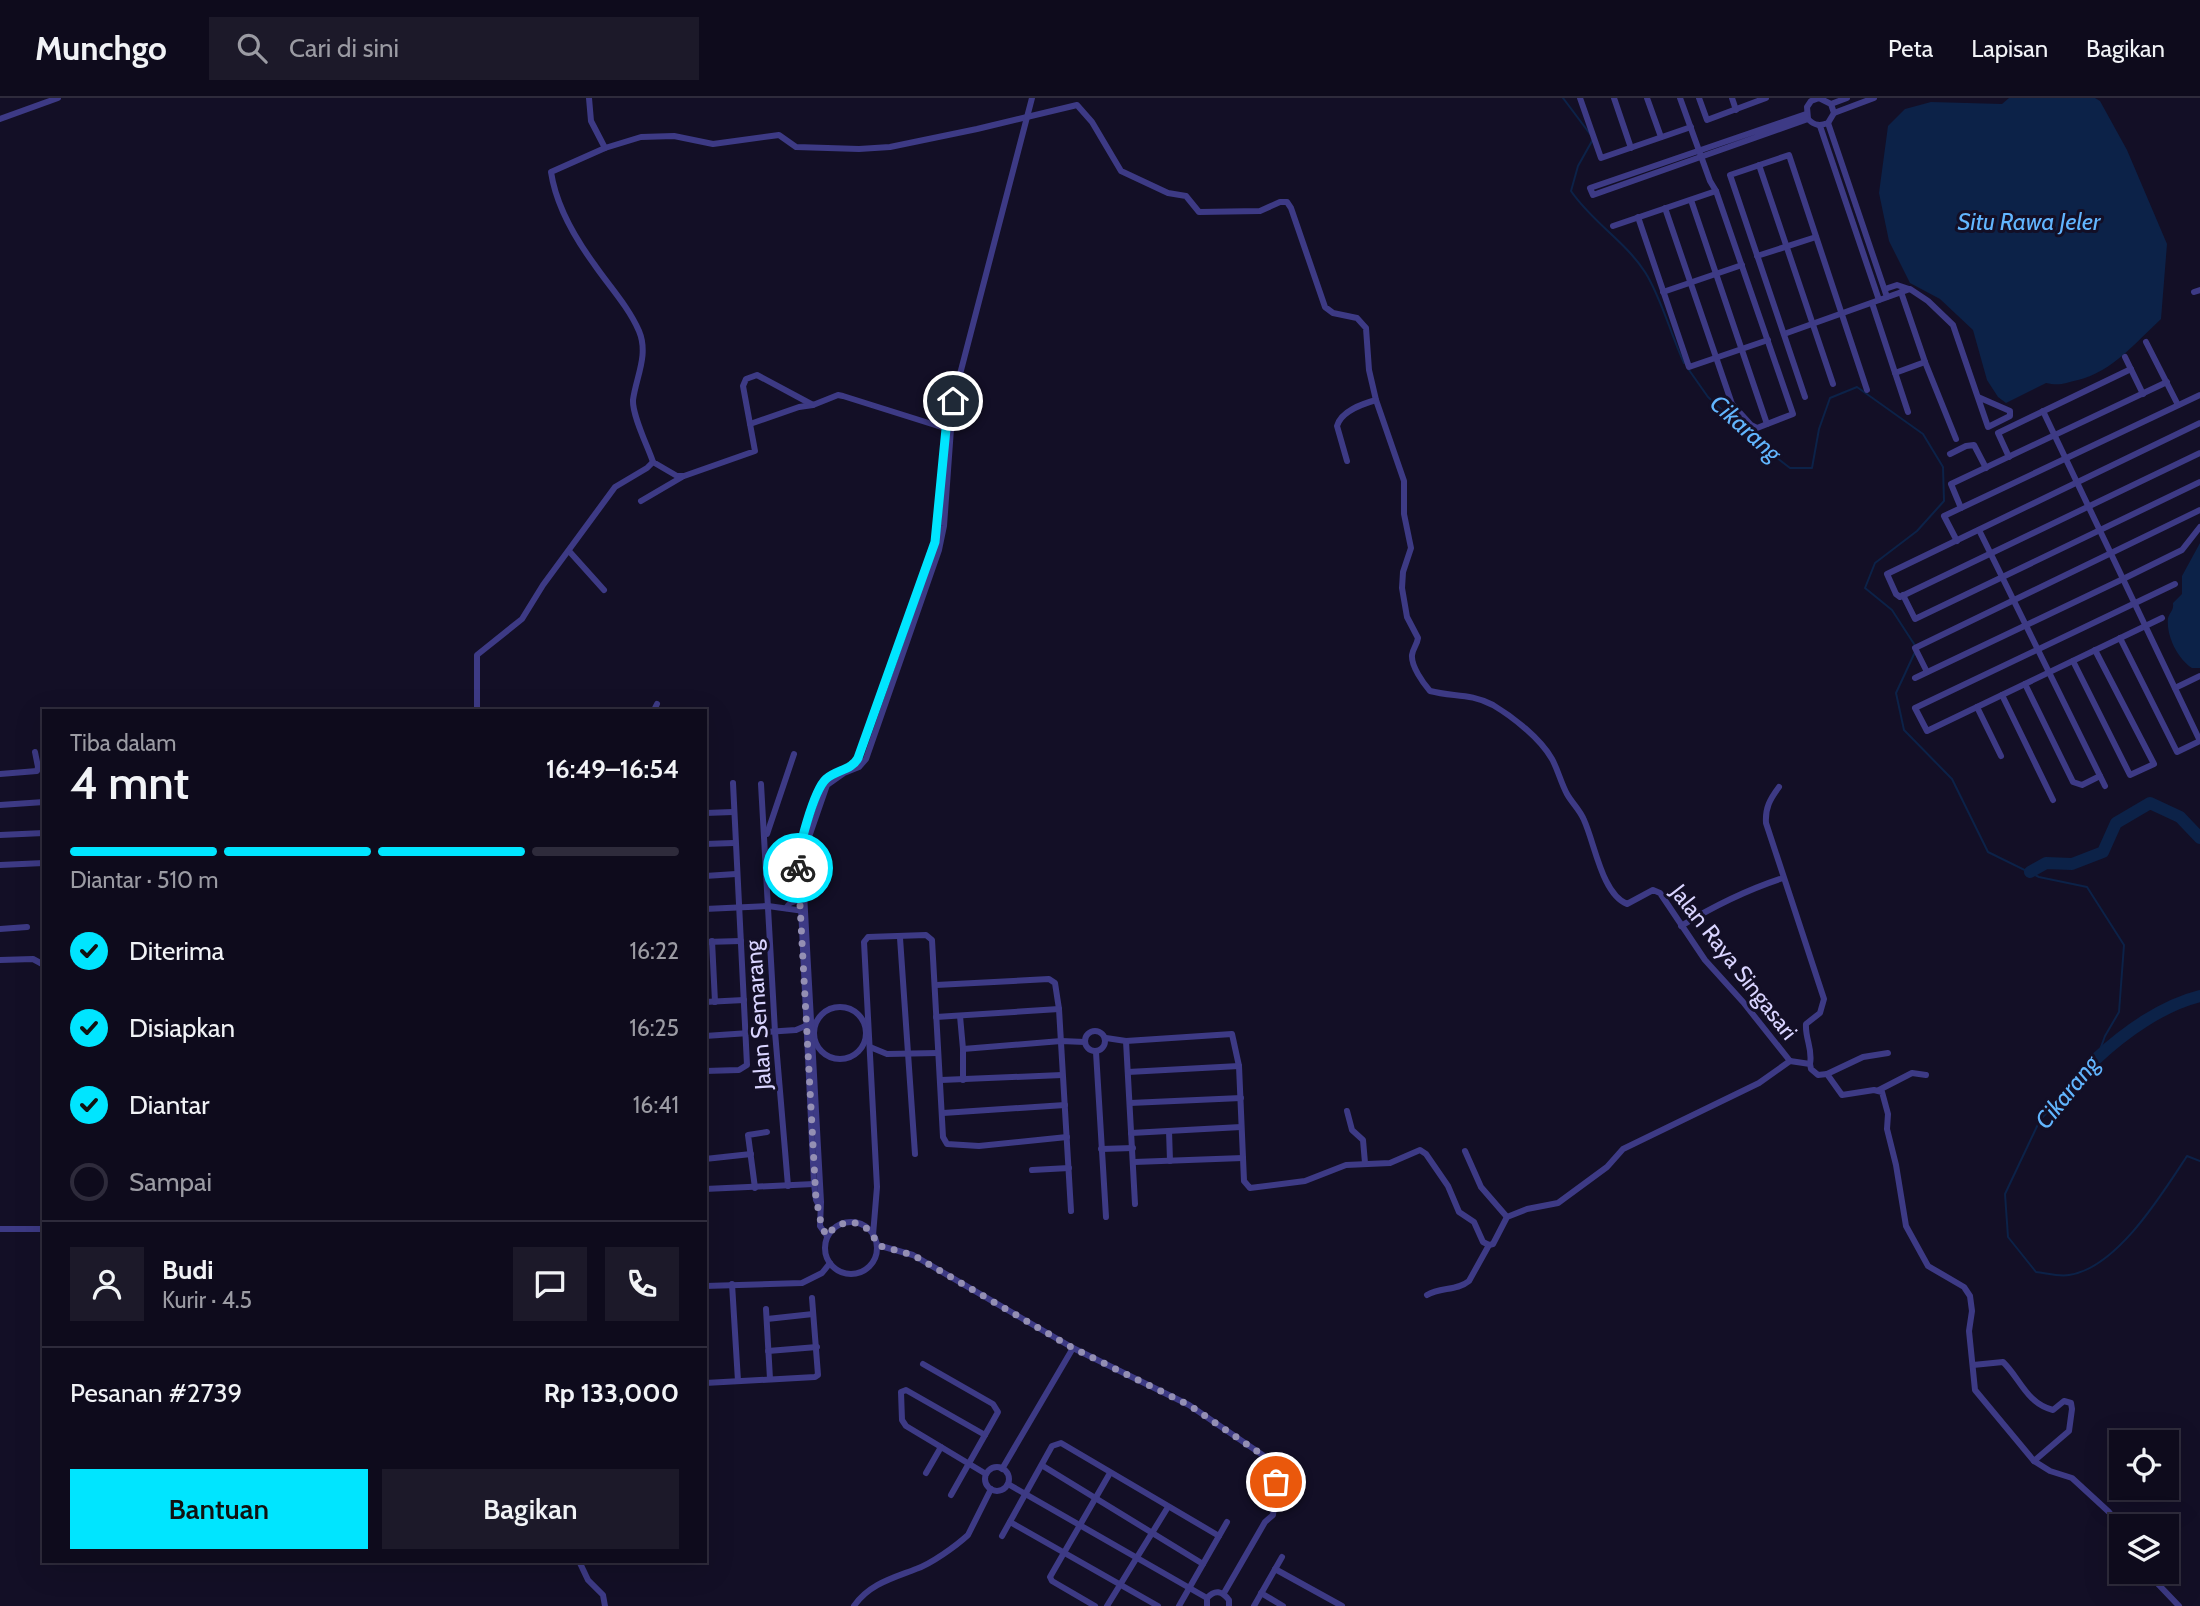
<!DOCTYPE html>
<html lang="id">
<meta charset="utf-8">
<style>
:root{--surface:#0e0b1c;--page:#1c1929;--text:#f1f3f6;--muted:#9b9ba3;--line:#2e2b3b;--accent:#00e5ff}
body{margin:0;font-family:Cabin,sans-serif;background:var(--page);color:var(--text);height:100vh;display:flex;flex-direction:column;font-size:26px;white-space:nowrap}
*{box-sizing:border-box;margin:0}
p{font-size:23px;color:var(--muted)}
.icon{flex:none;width:38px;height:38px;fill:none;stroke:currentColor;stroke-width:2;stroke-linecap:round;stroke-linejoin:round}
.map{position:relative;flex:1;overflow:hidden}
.details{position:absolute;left:42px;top:611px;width:665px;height:854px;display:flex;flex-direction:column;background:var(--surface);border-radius:0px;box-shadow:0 7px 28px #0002,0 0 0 2px var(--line)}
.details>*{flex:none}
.tools{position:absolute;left:2109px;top:1332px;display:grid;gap:14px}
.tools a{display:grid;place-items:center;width:70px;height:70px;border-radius:0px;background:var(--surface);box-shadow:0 7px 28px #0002,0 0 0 2px var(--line);font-size:35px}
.pin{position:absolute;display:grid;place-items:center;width:60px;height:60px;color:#fff;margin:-30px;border:4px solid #fff;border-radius:50%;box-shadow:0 2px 7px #0007}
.courier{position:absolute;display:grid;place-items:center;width:70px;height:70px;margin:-35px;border:5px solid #00e5ff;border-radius:50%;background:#fff;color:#222;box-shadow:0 2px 9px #0007}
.headline em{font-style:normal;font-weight:600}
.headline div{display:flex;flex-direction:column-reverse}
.headline{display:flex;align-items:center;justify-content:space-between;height:119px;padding:0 28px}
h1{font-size:46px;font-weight:600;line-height:52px}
.bar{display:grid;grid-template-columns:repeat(4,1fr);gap:10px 7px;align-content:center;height:84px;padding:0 28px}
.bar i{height:9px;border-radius:5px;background:var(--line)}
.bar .selected{background:var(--accent)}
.bar p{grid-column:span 4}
.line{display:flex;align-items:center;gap:18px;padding:0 28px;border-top:2px solid var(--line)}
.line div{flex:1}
.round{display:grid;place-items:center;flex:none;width:74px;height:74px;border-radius:0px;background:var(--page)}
ol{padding:0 28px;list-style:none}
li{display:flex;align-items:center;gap:21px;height:77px}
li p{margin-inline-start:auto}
li .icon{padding:7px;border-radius:50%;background:var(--accent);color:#111;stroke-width:4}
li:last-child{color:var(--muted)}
li i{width:38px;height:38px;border:4px solid var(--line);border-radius:50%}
.button{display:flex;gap:14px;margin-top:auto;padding:14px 28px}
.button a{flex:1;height:80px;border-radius:0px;background:var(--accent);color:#111;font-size:28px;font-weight:600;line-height:80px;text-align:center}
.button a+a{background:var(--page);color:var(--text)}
header{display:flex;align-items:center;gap:42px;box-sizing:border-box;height:98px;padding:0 35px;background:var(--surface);border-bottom:2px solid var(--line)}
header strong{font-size:33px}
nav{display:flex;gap:38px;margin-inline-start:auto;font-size:24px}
.search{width:490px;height:63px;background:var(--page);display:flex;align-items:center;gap:18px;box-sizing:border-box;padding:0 24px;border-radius:0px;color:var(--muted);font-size:26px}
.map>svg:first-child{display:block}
.water{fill:#0c2248}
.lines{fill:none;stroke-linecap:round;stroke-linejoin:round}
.stream{stroke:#0c2248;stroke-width:2}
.river{stroke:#0c2248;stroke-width:12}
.street{stroke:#3d3a85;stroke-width:6}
.done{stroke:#948fb3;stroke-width:7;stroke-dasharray:0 12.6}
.route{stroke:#00e5ff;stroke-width:9}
.labels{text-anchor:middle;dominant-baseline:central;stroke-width:6;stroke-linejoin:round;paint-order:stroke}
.street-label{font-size:23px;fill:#d9d4ff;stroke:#130f26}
.water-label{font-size:24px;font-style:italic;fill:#62b6ff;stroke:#130f26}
</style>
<header>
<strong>Munchgo</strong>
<div class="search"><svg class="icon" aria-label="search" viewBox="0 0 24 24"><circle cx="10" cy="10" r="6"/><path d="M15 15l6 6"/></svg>Cari di sini</div>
<nav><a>Peta</a><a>Lapisan</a><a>Bagikan</a></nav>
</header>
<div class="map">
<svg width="2200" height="1508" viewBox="0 0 2200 1508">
<rect width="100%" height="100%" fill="#130f26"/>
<g class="water">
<path d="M2009,0h86l5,3 27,49 40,94 -6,75c-25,23 -49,53 -83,61 -13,3 -18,6 -32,3l-40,20 -8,-6 -11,-17 -14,-50 -33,-31 -30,-16 -21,-42 -10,-48 9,-67 17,-17 26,-7 71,2z"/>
<path d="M2200,445v125h-8c-14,-9 -26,-32 -24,-50 2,-6 6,-8 5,-15l9,-9v-18z"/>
</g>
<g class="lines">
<g class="stream">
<polyline points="1563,0 1590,36"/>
<path d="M1592,43l-14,25 -7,25c21,31 54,50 74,81 16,25 26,63 39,91"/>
<polyline points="1689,272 1708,299 1759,346 1790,370 1812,370 1819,331 1830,300 1857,289 1923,336 1943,369 1944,403 1917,433 1875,465 1865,490 1892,512 1916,549"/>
<path d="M1915,554l-19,41 8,37 48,49 36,73 51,25 48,10 37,58 -5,67 -14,24 -8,22 -57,62 -35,74 3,43 28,35c10,1 23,5 33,3 48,-7 93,-81 118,-119l13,5"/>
</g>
<g class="river">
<polyline points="2030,774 2046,765 2072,766 2103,754 2116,725 2150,705 2180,719 2200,740"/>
<path d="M2097,960c28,-26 66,-53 103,-62"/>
</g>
<g class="street">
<polyline points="589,0 591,23 605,50"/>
<polyline points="1580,0 1601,60 1691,29"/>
<polyline points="1614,0 1631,50"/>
<polyline points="1647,0 1661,39"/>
<polyline points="1699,0 1707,22 1766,0"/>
<polyline points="1732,0 1736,12"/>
<path d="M1831,6l3,9 -6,10c-8,3 -13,3 -20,-4l-1,-12 4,-6 8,-3 12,6 16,-6"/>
<polyline points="1834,15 1874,0"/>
<polyline points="1806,16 1590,90 1593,97 1808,21"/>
<polyline points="0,21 58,0"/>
<polyline points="1828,25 1887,199"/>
<polyline points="1820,28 1879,202"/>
<polyline points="1759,67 1833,286"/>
<polyline points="1691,102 1767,326"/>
<polyline points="1665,110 1732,306 1751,327 1757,330 1793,316 1716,93 1710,83 1680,0"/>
<polyline points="1638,119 1689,269 1768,242"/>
<polyline points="1613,128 1716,93"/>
<polyline points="1757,158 1816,139"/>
<polyline points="1885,191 1897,187 1909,191"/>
<polyline points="1663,194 1742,167"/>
<polyline points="1901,194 1925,264 1956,341"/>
<polyline points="2194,194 2200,192"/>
<polyline points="1872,205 1908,314"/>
<polyline points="1784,236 1910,191 1928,203 1953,227 1988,329 2010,318 2010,313 1978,299"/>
<polyline points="2146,244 2178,307"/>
<polyline points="2125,259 2143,296"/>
<polyline points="1895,275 1925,264"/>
<polyline points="1805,299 1730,77 1789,57 1867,292"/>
<polyline points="2200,325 1887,476 1896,496 1900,499 2200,355"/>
<polyline points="750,326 799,309 813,307"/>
<path d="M951,332l-108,-34 -5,-1 -25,10 -56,-30 -11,4 -3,7 12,65 -71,25h-7l-24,-14c-5,-15 -21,-47 -20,-62 3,-23 16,-45 6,-69 -11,-25 -30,-45 -45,-67 -19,-26 -38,-59 -43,-92l54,-24 36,-11 33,-1 39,8 66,-9 17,12 63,2 31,-2 87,-18 100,-24 15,17 29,49 47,22 18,3 13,16 61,-1 20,-9h7l4,6 34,99 8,6 24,5 9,10 3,42 7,30 28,81v33l7,34 -8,24 -1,16 5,29 11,21c-1,7 -5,10 -6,17 -1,11 11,28 18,36 23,6 40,2 63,14 20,12 47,33 59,54 6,11 9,24 15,35 5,9 13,16 17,26 11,24 18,74 43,84l26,-14 7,3 45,67 38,42 47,59 20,3 1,5 7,6 9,-1 15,21 32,-5 8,2 6,22 -1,15 9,36 10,61 22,40 36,21 6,9 2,15 -3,20 6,59 59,71 16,10 22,7 37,34 12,16"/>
<polyline points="1950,356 1966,348 1974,347 1986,370"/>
<polyline points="2009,359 1998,335 2131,271"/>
<path d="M1347,363l-10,-35c4,-15 25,-22 39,-26"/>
<polyline points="641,403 682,379"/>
<polyline points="1961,410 1951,386 2167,284"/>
<polyline points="1979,432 2105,688"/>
<polyline points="1957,443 1944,418 2200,297"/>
<polyline points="569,453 604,492"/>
<polyline points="1903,497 1915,521 2200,384"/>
<polyline points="2162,520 1927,633 1915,610 2175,486"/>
<polyline points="2120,540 2177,654 2200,643 2123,481 2182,452 2200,429"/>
<polyline points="2073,563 2130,677 2154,666 2095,552"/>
<polyline points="1927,574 1915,550 2200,412"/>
<polyline points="1915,580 2123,481 2043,313"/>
<polyline points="2025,586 2073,684 2082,687 2100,678"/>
<polyline points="2175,590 2200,578"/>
<polyline points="2002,597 2053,702"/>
<polyline points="1977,609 2001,658"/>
<polyline points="477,612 477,557 522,521 543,487 615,389 647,370 653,364"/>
<polyline points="654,612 657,606"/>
<polyline points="0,676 37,673 38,669 35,654"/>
<polyline points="761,686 775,934 788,1088"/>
<path d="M1779,689c-9,12 -14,21 -13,36l58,176 -4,14 -14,11c-1,15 7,25 4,40"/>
<polyline points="0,707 44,704"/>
<polyline points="705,715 733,714"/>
<polyline points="767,736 794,656"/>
<polyline points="0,737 44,735"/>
<polyline points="705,746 734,745"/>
<polyline points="0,767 44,765"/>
<path d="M798,777c-1,-20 14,-84 30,-97 8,-7 20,-9 28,-16l79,-220 12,-115"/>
<polyline points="705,778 736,776"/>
<polyline points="801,809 814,1086 816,1102 820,1110"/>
<polyline points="786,810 790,805 804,800"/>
<polyline points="705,811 768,808 804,813"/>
<path d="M1681,828c33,-20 65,-36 102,-48"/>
<polyline points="0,831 27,829"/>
<polyline points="900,840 915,1056"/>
<polyline points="712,843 715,904"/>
<polyline points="705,844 741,843"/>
<polyline points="0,862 33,861 44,867"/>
<polyline points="936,887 1049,881 1055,885 1059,911 1071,1113"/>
<polyline points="705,904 744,902"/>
<circle cx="840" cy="935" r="26"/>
<polyline points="960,918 963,951 963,982"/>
<polyline points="936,919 1059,911"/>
<circle cx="1095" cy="943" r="10"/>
<polyline points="705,938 796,932 810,926"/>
<polyline points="1106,940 1126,943 1232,936 1239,968 1244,1083 1250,1090 1305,1083 1346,1067 1390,1065 1420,1052 1426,1056 1448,1088 1459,1114 1474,1124 1483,1144 1489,1147 1493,1146 1507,1119 1527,1111 1558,1105 1607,1069 1623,1051 1759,985 1790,963"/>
<polyline points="1126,943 1135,1106"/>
<polyline points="870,949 887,956 938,955"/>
<polyline points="963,951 1061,943 1085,944"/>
<polyline points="1096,954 1106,1119"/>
<polyline points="705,973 739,972 747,967 733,685"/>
<polyline points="1128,974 1239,968"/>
<polyline points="1827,976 1863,959 1888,955"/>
<polyline points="941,982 1062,977"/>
<polyline points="1879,992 1912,975 1926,977"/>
<polyline points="1130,1005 1241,1000"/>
<polyline points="1347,1013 1352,1032 1363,1042 1365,1065"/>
<polyline points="943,1015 1065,1007"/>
<polyline points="1169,1033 1170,1063"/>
<polyline points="1131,1035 1241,1029"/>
<polyline points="1101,1051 1133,1050"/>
<polyline points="1465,1053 1481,1089 1507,1119"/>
<polyline points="705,1061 751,1056"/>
<polyline points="1134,1064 1243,1060"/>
<polyline points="1032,1072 1069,1070"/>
<polyline points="755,1090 748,1037 767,1034"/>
<polyline points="705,1091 814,1086"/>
<circle cx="851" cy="1150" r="26"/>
<polyline points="0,1131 44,1131"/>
<polyline points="873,1137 877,1089 864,844 868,839 926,837 932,842 943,1039 947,1046 979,1048 1067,1039"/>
<polyline points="827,1138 820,1128 821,1104 802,759 827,687 844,675 859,669 866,661 939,452 944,428 953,303 1032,0"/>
<path d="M877,1147l36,10 160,93 116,57 84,57c8,15 2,37 0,53l-8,7 -41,71"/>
<polyline points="732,1186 738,1283"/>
<polyline points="705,1188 802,1185 822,1175 830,1165"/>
<path d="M1427,1197c13,-8 30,-4 42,-14l20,-36"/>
<polyline points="766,1211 770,1281"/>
<polyline points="767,1221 813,1216"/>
<polyline points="768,1253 817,1249"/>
<polyline points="923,1266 993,1306 998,1314 951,1397"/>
<path d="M1973,1267l30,-3c17,16 23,41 50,48l11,-9 7,2 1,6 -3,22 -35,30"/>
<polyline points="705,1285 815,1279 818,1277 812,1200"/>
<polyline points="985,1337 906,1292 901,1294 902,1322 906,1328 986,1376"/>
<polyline points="1043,1368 1203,1466"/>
<circle cx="997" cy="1381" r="12"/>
<polyline points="1002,1371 1073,1250"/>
<polyline points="926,1375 941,1349"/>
<polyline points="1008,1386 1207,1500"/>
<polyline points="1010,1424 1158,1508"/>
<polyline points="1002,1438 1052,1348 1061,1345 1219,1438"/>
<polyline points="579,1463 588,1482 603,1497 605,1508"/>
<polyline points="1275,1471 1342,1508"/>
<polyline points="2150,1474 2157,1485 2179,1508"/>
<polyline points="1261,1495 1283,1508"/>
<path d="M854,1508c15,-22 39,-28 62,-37 15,-5 40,-23 52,-34l23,-46"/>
<polyline points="1095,1508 1052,1483 1050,1479 1110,1375"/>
<polyline points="1107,1508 1168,1409"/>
<polyline points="1179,1508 1227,1424"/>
<path d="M1207,1508v-8c8,-9 15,-7 22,2v6"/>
<polyline points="1254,1508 1282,1459"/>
</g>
</g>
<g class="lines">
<path class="done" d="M798,770l18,332c4,13 3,24 11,36 15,-22 43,-16 50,9l36,10 160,93 116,57 84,57 3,6v14"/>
<path class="route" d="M798,770c-1,-17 16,-78 28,-89 10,-9 26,-9 32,-21l77,-216 11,-113 5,-9 2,-19"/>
</g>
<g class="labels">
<g class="street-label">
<text transform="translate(1734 864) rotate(52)">Jalan Raya Singasari</text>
<text transform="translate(758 917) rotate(-94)">Jalan Semarang</text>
</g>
<g class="water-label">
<text x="2029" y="123">Situ Rawa Jeler</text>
<text transform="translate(1746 330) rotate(42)">Cikarang</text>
<text transform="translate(2067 994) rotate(-51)">Cikarang</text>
</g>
</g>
</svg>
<div class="tools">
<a><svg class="icon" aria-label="locate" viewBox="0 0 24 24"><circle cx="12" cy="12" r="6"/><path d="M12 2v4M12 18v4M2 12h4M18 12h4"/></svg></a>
<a><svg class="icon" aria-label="layers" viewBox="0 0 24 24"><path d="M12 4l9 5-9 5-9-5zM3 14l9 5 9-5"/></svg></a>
</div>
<div class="pin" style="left:1276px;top:1384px;background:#ea580c"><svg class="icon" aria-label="bag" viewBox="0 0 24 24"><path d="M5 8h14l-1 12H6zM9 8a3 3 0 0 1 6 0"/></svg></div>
<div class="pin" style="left:953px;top:303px;background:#1f2937"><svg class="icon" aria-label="home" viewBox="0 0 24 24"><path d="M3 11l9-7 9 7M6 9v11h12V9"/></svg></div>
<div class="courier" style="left:798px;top:770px"><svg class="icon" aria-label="bike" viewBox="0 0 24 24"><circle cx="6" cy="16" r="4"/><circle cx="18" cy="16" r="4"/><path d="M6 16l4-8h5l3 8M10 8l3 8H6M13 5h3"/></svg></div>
<section class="details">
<div class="headline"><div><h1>4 mnt</h1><p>Tiba dalam</p></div><em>16:49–16:54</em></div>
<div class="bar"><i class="selected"></i><i class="selected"></i><i class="selected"></i><i></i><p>Diantar · 510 m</p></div>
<ol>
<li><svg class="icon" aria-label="check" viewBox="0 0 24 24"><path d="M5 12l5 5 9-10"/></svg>Diterima<p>16:22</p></li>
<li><svg class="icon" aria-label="check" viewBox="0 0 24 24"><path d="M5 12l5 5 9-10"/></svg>Disiapkan<p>16:25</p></li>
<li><svg class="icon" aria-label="check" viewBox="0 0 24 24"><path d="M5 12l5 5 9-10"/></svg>Diantar<p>16:41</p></li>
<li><i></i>Sampai</li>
</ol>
<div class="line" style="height:126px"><a class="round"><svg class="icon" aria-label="person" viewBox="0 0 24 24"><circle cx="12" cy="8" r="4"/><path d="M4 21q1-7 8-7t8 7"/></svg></a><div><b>Budi</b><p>Kurir · 4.5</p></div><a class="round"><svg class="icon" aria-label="chat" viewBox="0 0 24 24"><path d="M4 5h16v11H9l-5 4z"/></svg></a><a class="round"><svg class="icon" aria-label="phone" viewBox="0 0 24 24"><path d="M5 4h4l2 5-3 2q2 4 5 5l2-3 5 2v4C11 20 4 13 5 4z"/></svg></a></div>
<div class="line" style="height:91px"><div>Pesanan #2739</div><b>Rp 133,000</b></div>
<div class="button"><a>Bantuan</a><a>Bagikan</a></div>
</section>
</div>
